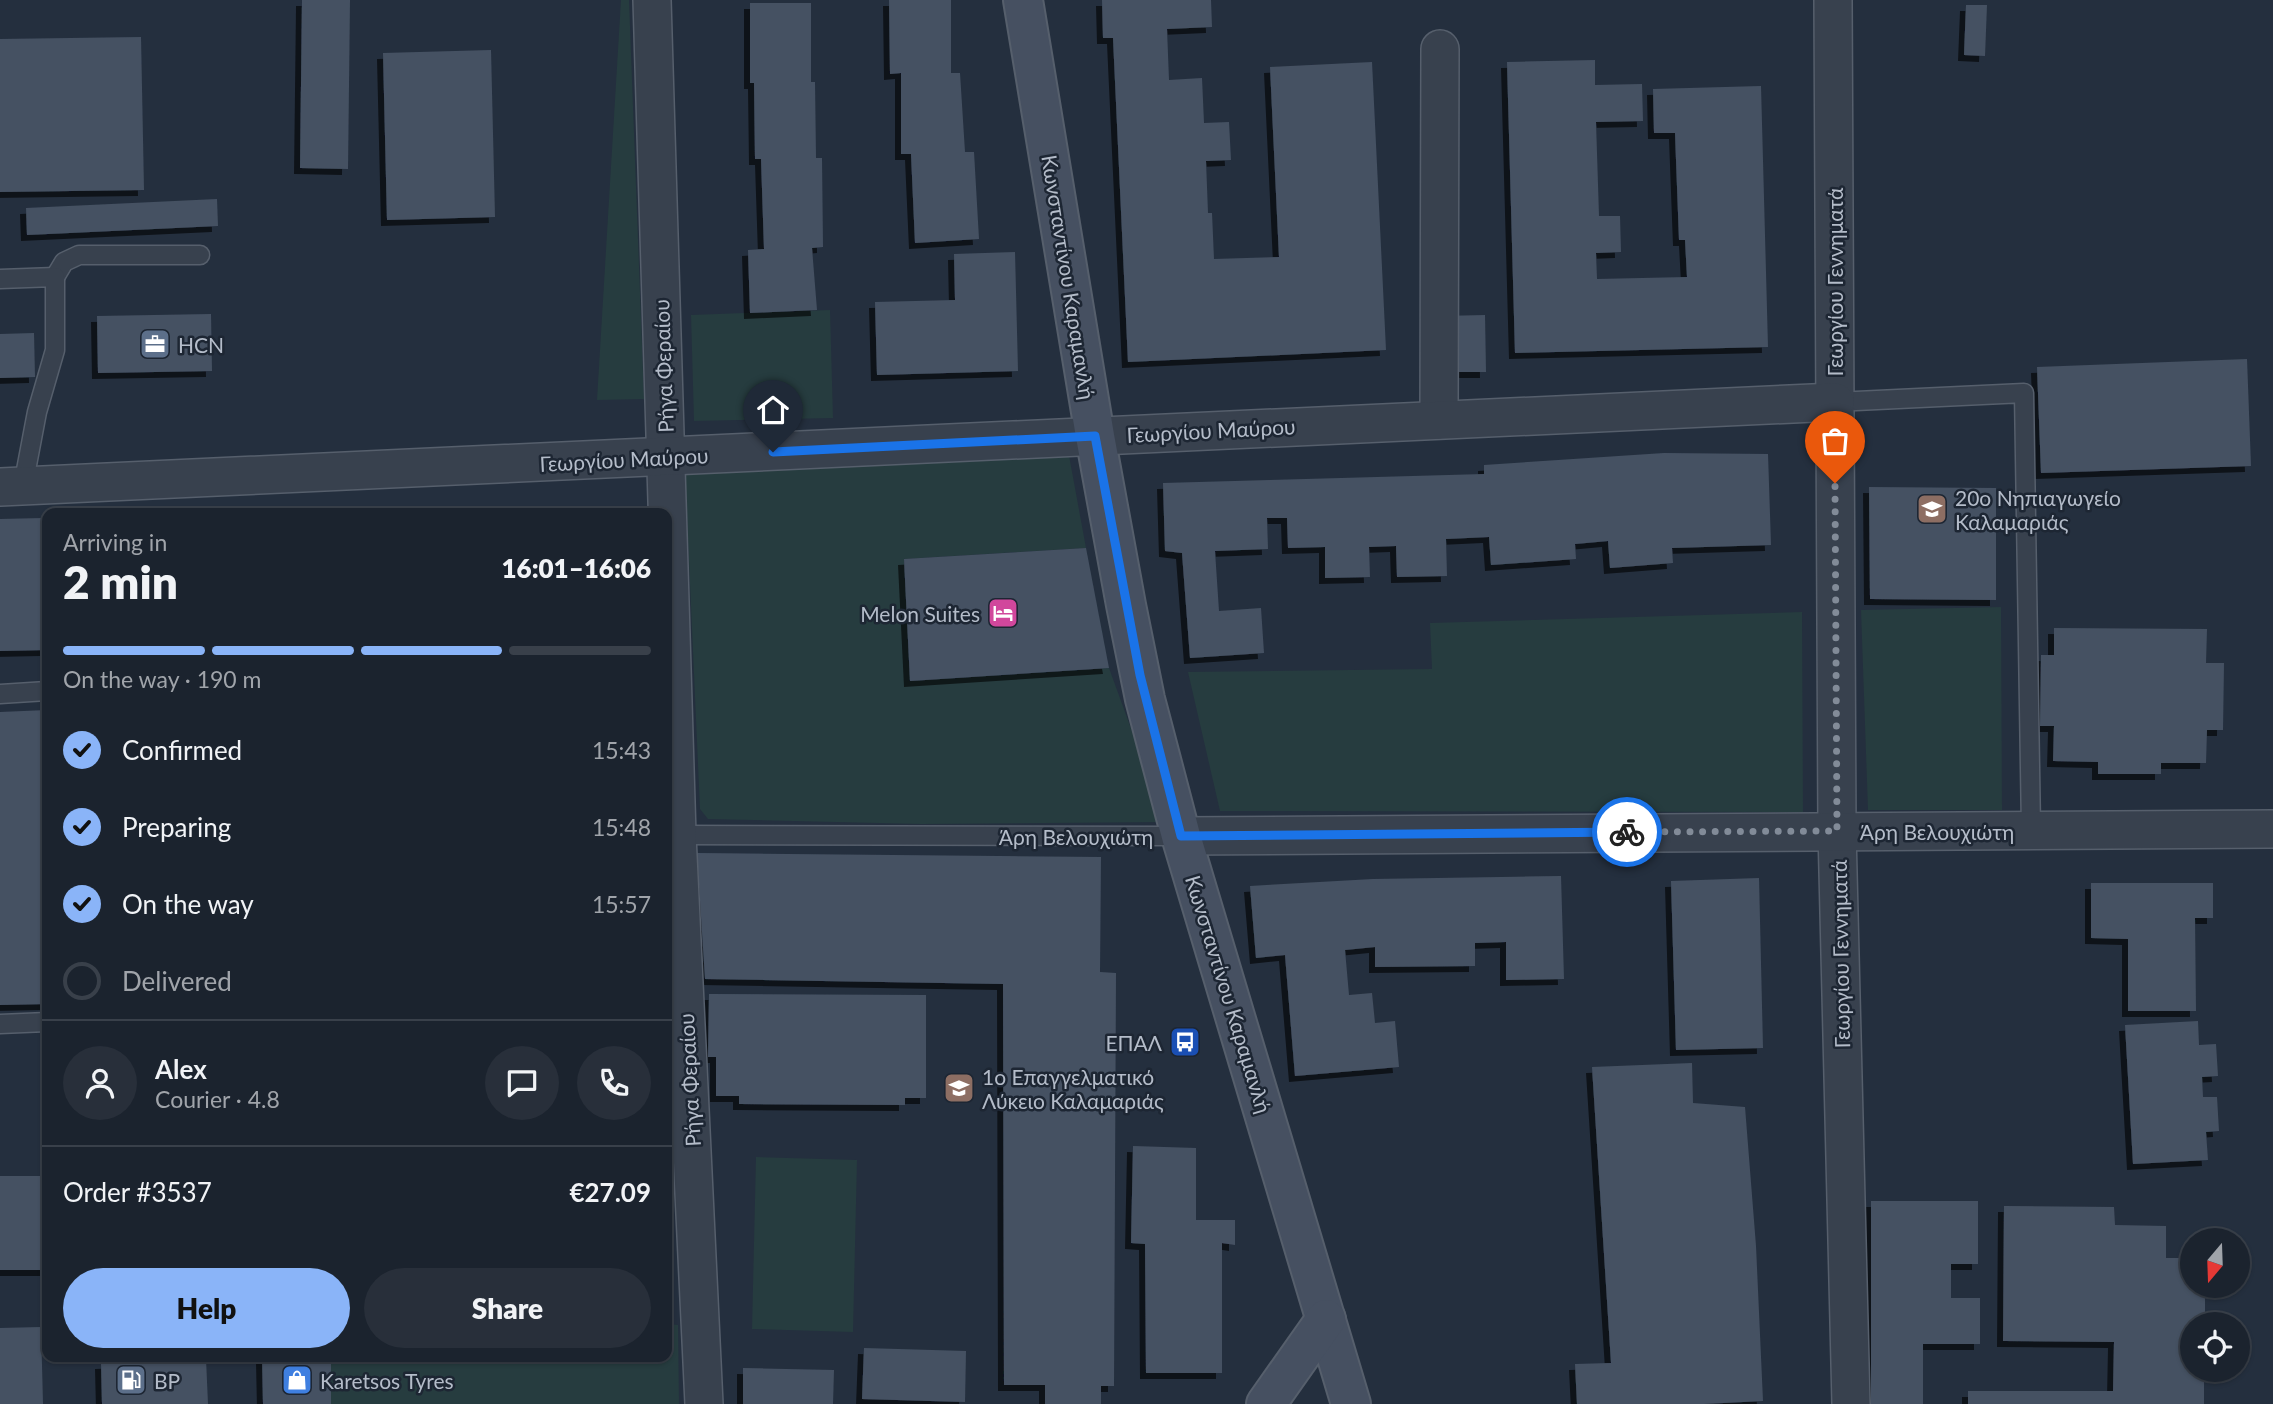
<!DOCTYPE html>
<meta charset="utf-8">
<style>
:root{--surface:#1b232e;--page:#282f3a;--text:#f1f3f6;--muted:#a0a4aa;--line:#39404a;--accent:#8ab4f8}
body{margin:0;font-family:Lato,sans-serif;background:var(--page);color:var(--text);height:100vh;display:flex;flex-direction:column;font-size:26px;white-space:nowrap}
*{box-sizing:border-box;margin:0}
p{font-size:23px;color:var(--muted)}
.icon{flex:none;width:38px;height:38px;fill:none;stroke:currentColor;stroke-width:2;stroke-linecap:round;stroke-linejoin:round}
.map{position:relative;flex:1;overflow:hidden}
.sheet{position:absolute;left:42px;top:508px;width:630px;height:854px;display:flex;flex-direction:column;background:var(--surface);border-radius:14px;box-shadow:0 2px 5px #0004,0 0 0 2px var(--line)}
.sheet>*{flex:none}
.needle{width:46px;rotate:199deg}
.tools{position:absolute;left:2180px;top:1228px;display:grid;gap:14px}
.tools a{display:grid;place-items:center;width:70px;height:70px;border-radius:50%;background:var(--surface);box-shadow:0 2px 5px #0004,0 0 0 2px var(--line);font-size:35px}
.pin{position:absolute;display:grid;place-items:center;width:60px;height:60px;color:#fff;margin:-72px -30px;border-radius:50% 50% 50% 0;rotate:-45deg;box-shadow:0 0 7px #0007}
.pin .icon{rotate:45deg}
.courier{position:absolute;display:grid;place-items:center;width:70px;height:70px;margin:-35px;border:5px solid #1a73e8;border-radius:50%;background:#fff;color:#222;box-shadow:0 2px 9px #0007}
.headline em{font-style:normal;font-weight:800}
.headline div{display:flex;flex-direction:column-reverse}
.headline{display:flex;align-items:center;justify-content:space-between;height:119px;padding:0 21px}
h1{font-size:46px;font-weight:800;line-height:52px}
.bar{display:grid;grid-template-columns:repeat(4,1fr);gap:10px 7px;align-content:center;height:84px;padding:0 21px}
.bar i{height:9px;border-radius:5px;background:var(--line)}
.bar .current{background:var(--accent)}
.bar p{grid-column:span 4}
.line{display:flex;align-items:center;gap:18px;padding:0 21px;border-top:2px solid var(--line)}
.line div{flex:1}
.round{display:grid;place-items:center;flex:none;width:74px;height:74px;border-radius:37px;background:var(--page)}
ol{padding:0 21px;list-style:none}
li{display:flex;align-items:center;gap:21px;height:77px}
li p{margin-inline-start:auto}
li .icon{padding:7px;border-radius:50%;background:var(--accent);color:#111;stroke-width:4}
li:last-child{color:var(--muted)}
li i{width:38px;height:38px;border:4px solid var(--line);border-radius:50%}
.cta{display:flex;gap:14px;margin-top:auto;padding:14px 21px}
.cta a{flex:1;height:80px;border-radius:42px;background:var(--accent);color:#111;font-size:28px;font-weight:800;line-height:80px;text-align:center}
.cta a+a{background:var(--page);color:var(--text)}
.map>svg:first-child{display:block}
.green{fill:#263c3f}
.building{fill:#455162;filter:url(#shadow)}
.lines{fill:none;stroke-linecap:round;stroke-linejoin:round}
.service-casing{stroke:#565f6c;stroke-width:21}
.minor-casing{stroke:#565f6c;stroke-width:40}
.secondary-casing{stroke:#565f6c;stroke-width:42}
.service{stroke:#38414e;stroke-width:18}
.minor{stroke:#38414e;stroke-width:37}
.secondary{stroke:#465061;stroke-width:38}
.done{stroke:#828b98;stroke-width:7;stroke-dasharray:0 12.6}
.route{stroke:#1a73e8;stroke-width:9}
.labels{text-anchor:middle;dominant-baseline:central;stroke-width:5;stroke-linejoin:round;paint-order:stroke}
.street-label{font-size:21px;fill:#b4bcc9;stroke:#1d2633}
.poi-label{font-size:21px;fill:#b4bcc9;stroke:#1d2633;text-anchor:start}
</style>
<div class="map">
<svg width="2273" height="1404" viewBox="0 0 2273 1404">
<defs>
<filter id="shadow"><feDropShadow dx="-6" dy="6" stdDeviation="0" flood-color="#0009"/></filter>
</defs>
<rect width="100%" height="100%" fill="#242f3e"/>
<g class="green">
<polygon points="621,0 629,0 644,399 597,400"/>
<polygon points="830,310 833,418 694,421 691,315"/>
<polygon points="1068,450 1086,548 904,559 910,681 1109,668 1165,822 921,824 708,819 700,809 685,471"/>
<polygon points="2001,607 2002,810 1868,810 1861,610"/>
<polygon points="1802,612 1803,812 1220,811 1188,672 1432,669 1430,623"/>
<polygon points="756,1157 857,1160 853,1332 752,1329"/>
<polygon points="667,1324 678,1325 679,1404 331,1404 331,1356 667,1356"/>
</g>
<g class="building">
<polygon points="302,0 350,0 348,169 300,168"/>
<polygon points="889,0 951,0 951,73 960,73 965,152 974,152 979,239 915,243 911,154 901,154 901,73 890,74"/>
<polygon points="1102,0 1211,0 1212,27 1167,29 1169,80 1202,78 1204,123 1229,122 1231,160 1206,161 1208,213 1212,213 1214,259 1279,257 1270,67 1372,62 1386,350 1128,362 1113,38 1103,38"/>
<polygon points="750,3 811,3 811,82 815,82 816,158 822,158 823,247 812,248 817,310 750,313 748,250 764,249 761,159 755,159 754,83 750,83"/>
<polygon points="1966,5 1987,5 1985,56 1964,55"/>
<polygon points="141,37 144,190 0,192 0,39"/>
<polygon points="491,50 495,217 387,220 383,53"/>
<polygon points="1595,60 1595,85 1642,84 1643,121 1596,122 1599,216 1620,216 1621,252 1596,253 1597,279 1687,277 1685,240 1679,240 1675,133 1654,133 1653,89 1761,86 1768,347 1515,353 1507,62"/>
<polygon points="217,199 218,226 27,235 26,208"/>
<polygon points="1015,252 1018,371 877,375 875,302 955,300 954,254"/>
<polygon points="211,314 212,371 98,373 97,316"/>
<polygon points="1485,315 1486,372 1444,372 1442,316"/>
<polygon points="34,333 35,377 0,378 0,334"/>
<polygon points="2247,359 2251,466 2041,473 2037,367"/>
<polygon points="1664,453 1768,454 1771,545 1672,548 1673,563 1610,568 1608,541 1575,544 1576,559 1491,565 1489,537 1446,539 1447,576 1397,577 1396,546 1369,547 1370,577 1325,578 1325,547 1288,548 1287,518 1267,518 1268,549 1215,551 1219,611 1261,608 1264,653 1190,658 1182,553 1165,551 1163,483 1484,474 1484,465"/>
<polygon points="1869,487 1996,488 1996,600 1870,599"/>
<polygon points="43,518 47,650 0,651 0,519"/>
<polygon points="1086,548 1109,668 910,681 904,559"/>
<polygon points="2054,628 2207,629 2206,663 2224,663 2223,730 2207,730 2206,763 2161,763 2161,774 2098,774 2098,762 2053,761 2054,726 2040,726 2041,655 2054,655"/>
<polygon points="47,710 47,1004 0,1005 0,712"/>
<polygon points="697,853 1101,857 1100,972 1116,973 1114,1386 1101,1386 1101,1404 1045,1404 1045,1385 1004,1385 1003,984 705,979"/>
<polygon points="1561,876 1564,979 1506,980 1506,942 1475,943 1475,966 1375,967 1375,947 1345,950 1349,995 1372,993 1375,1023 1395,1021 1399,1067 1295,1076 1285,955 1256,958 1250,886 1373,879"/>
<polygon points="1759,878 1763,1048 1676,1050 1671,881"/>
<polygon points="2091,883 2213,883 2213,918 2195,918 2196,1011 2128,1011 2128,939 2091,938"/>
<polygon points="709,994 926,995 926,1098 905,1098 905,1105 739,1104 739,1096 716,1096 716,1057 708,1057"/>
<polygon points="2198,1021 2199,1045 2216,1044 2218,1076 2202,1077 2203,1097 2217,1097 2219,1131 2206,1132 2208,1160 2133,1164 2125,1025"/>
<polygon points="1692,1063 1693,1103 1745,1107 1756,1246 1763,1401 1704,1404 1577,1404 1575,1364 1611,1363 1592,1067"/>
<polygon points="1133,1146 1196,1148 1196,1220 1235,1220 1235,1245 1222,1243 1222,1373 1146,1373 1145,1244 1131,1243"/>
<rect x="0" y="1176" width="47" height="94"/>
<polygon points="1871,1201 1978,1201 1978,1264 1951,1264 1951,1298 1980,1298 1980,1344 1923,1344 1923,1404 1871,1404"/>
<polygon points="2004,1206 2114,1207 2115,1225 2166,1226 2166,1258 2193,1258 2193,1286 2205,1286 2205,1325 2193,1325 2193,1370 2204,1370 2204,1404 1968,1404 1968,1391 2113,1391 2114,1342 2003,1341"/>
<polygon points="41,1327 43,1404 0,1404 0,1328"/>
<polygon points="864,1348 966,1351 965,1402 862,1399"/>
<polygon points="262,1356 331,1356 331,1404 263,1404"/>
<polygon points="206,1359 208,1404 102,1404 101,1363"/>
<polygon points="743,1368 834,1370 833,1404 743,1404"/>
</g>
<g class="lines">
<g class="service-casing">
<g id="service">
<polyline points="55,277 64,262 79,255 200,255"/>
<polyline points="0,279 55,277 55,350 37,412 23,486"/>
<polyline points="1835,402 2024,393 2031,830"/>
<polyline points="0,694 47,691"/>
<polyline points="677,835 1181,836"/>
<polyline points="0,1024 47,1022"/>
</g>
</g>
<g class="minor-casing">
<g id="minor">
<polyline points="652,0 677,835 704,1404"/>
<polyline points="1833,0 1837,831 1851,1404"/>
<polyline points="1439,420 1440,49"/>
<polyline points="0,487 1835,402"/>
<polyline points="1181,836 2273,829"/>
</g>
</g>
<g class="secondary-casing">
<g id="secondary">
<polyline points="1023,0 1095,436 1126,605 1145,699 1181,836 1351,1404"/>
<polyline points="1266,1404 1326,1319"/>
</g>
</g>
<use href="#service" class="service"/>
<use href="#minor" class="minor"/>
<use href="#secondary" class="secondary"/>
</g>
<g class="lines">
<polyline class="done" points="1627,832 1837,831 1835,483"/>
<polyline class="route" points="773,452 1095,436 1140,675 1181,836 1627,832"/>
</g>
<defs>
<g id="office-square" transform="scale(1.575)"><rect x="-9" y="-9" width="18" height="18" rx="4" fill="#5c6f8a" stroke="#1d2633"/><path d="M-6-3h4V-5.5h4V-3h4V5H-6ZM-1-4.5V-3h2v-1.5ZM-6 0V1H6V0Z" fill="#fff"/></g>
<g id="school-square" transform="scale(1.575)"><rect x="-9" y="-9" width="18" height="18" rx="4" fill="#8d6e63" stroke="#1d2633"/><path d="M0-5L7-2L0 1L-7-2ZM-4 1L0 2.5L4 1V4Q0 6-4 4Z" fill="#fff"/></g>
<g id="hotel-square" transform="scale(1.575)"><rect x="-9" y="-9" width="18" height="18" rx="4" fill="#d1479c" stroke="#1d2633"/><path d="M-6-4.5h1.5V1H6V5H4.5V3h-9V5H-6ZM-4 0a1.8 1.8 0 1 1 3.6 0ZM.5 0V-2.5h3Q6-2.5 6 0Z" fill="#fff"/></g>
<g id="bus-square" transform="scale(1.575)"><rect x="-9" y="-9" width="18" height="18" rx="4" fill="#1a4fb4" stroke="#1d2633"/><path d="M-5-6H5V4H4V6H2V4H-2V6H-4V4H-5ZM-3.5-4V0h7V-4ZM-3.5 1.2v1.5H-2V1.2ZM2 1.2v1.5H3.5V1.2Z" fill="#fff"/></g>
<g id="fuel-square" transform="scale(1.575)"><rect x="-9" y="-9" width="18" height="18" rx="4" fill="#5c6f8a" stroke="#1d2633"/><path d="M-5.5-6h7V0h2V4h1.3V-2.5L3-4.5l.8-.8L6-3V5H2.5V1h-1V6h-7ZM-4.2-4.7v3.2H.2V-4.7Z" fill="#fff"/></g>
<g id="shop-square" transform="scale(1.575)"><rect x="-9" y="-9" width="18" height="18" rx="4" fill="#3f7fe0" stroke="#1d2633"/><path d="M-5-2.5h2.3a2.7 3.5 0 0 1 5.4 0H5L5.5 6h-11ZM-1.5-2.5h3a1.5 2.3 0 0 0-3 0Z" fill="#fff"/></g>
</defs>
<g fill-rule="evenodd">
<use href="#office-square" x="155" y="344"/>
<use href="#school-square" x="1932" y="509"/>
<use href="#hotel-square" x="1003" y="613"/>
<use href="#bus-square" x="1185" y="1042"/>
<use href="#school-square" x="959" y="1088"/>
<use href="#fuel-square" x="131" y="1380"/>
<use href="#shop-square" x="297" y="1380"/>
</g>
<g class="labels">
<g class="street-label">
<text transform="translate(1069 277) rotate(81)">Κωνσταντίνου Καραμανλή</text>
<text transform="translate(1834 282) rotate(-90)">Γεωργίου Γεννηματά</text>
<text transform="translate(663 366) rotate(-92)">Ρήγα Φεραίου</text>
<text transform="translate(1211 430) rotate(-3)">Γεωργίου Μαύρου</text>
<text transform="translate(624 459) rotate(-3)">Γεωργίου Μαύρου</text>
<text x="1937" y="831">Άρη Βελουχιώτη</text>
<text x="1076" y="836">Άρη Βελουχιώτη</text>
<text transform="translate(1840 954) rotate(-91)">Γεωργίου Γεννηματά</text>
<text transform="translate(1229 994) rotate(73)">Κωνσταντίνου Καραμανλή</text>
<text transform="translate(689 1080) rotate(-93)">Ρήγα Φεραίου</text>
</g>
<g class="poi-label">
<text x="178" y="344">HCN</text>
<text x="1955" y="497">20ο Νηπιαγωγείο<tspan x="1955" dy="24">Καλαμαριάς</tspan></text>
<text x="980" y="613" text-anchor="end">Melon Suites</text>
<text x="1162" y="1042" text-anchor="end">ΕΠΑΛ</text>
<text x="982" y="1076">1ο Επαγγελματικό<tspan x="982" dy="24">Λύκειο Καλαμαριάς</tspan></text>
<text x="154" y="1380">BP</text>
<text x="320" y="1380">Karetsos Tyres</text>
</g>
</g>
</svg>
<div class="tools">
<a><svg class="needle" viewBox="-14 -14 28 28"><path d="M0-13l5 13h-10z" fill="#e53935"/><path d="M0 13l5-13h-10z" fill="#a0a4aa"/></svg></a>
<a><svg class="icon" aria-label="locate" viewBox="0 0 24 24"><circle cx="12" cy="12" r="6"/><path d="M12 2v4M12 18v4M2 12h4M18 12h4"/></svg></a>
</div>
<div class="pin" style="left:1835px;top:483px;background:#ea580c"><svg class="icon" aria-label="bag" viewBox="0 0 24 24"><path d="M5 8h14l-1 12H6zM9 8a3 3 0 0 1 6 0"/></svg></div>
<div class="pin" style="left:773px;top:452px;background:#1f2937"><svg class="icon" aria-label="home" viewBox="0 0 24 24"><path d="M3 11l9-7 9 7M6 9v11h12V9"/></svg></div>
<div class="courier" style="left:1627px;top:832px"><svg class="icon" aria-label="bike" viewBox="0 0 24 24"><circle cx="6" cy="16" r="4"/><circle cx="18" cy="16" r="4"/><path d="M6 16l4-8h5l3 8M10 8l3 8H6M13 5h3"/></svg></div>
<section class="sheet">
<div class="headline"><div><h1>2 min</h1><p>Arriving in</p></div><em>16:01–16:06</em></div>
<div class="bar"><i class="current"></i><i class="current"></i><i class="current"></i><i></i><p>On the way · 190 m</p></div>
<ol>
<li><svg class="icon" aria-label="check" viewBox="0 0 24 24"><path d="M5 12l5 5 9-10"/></svg>Confirmed<p>15:43</p></li>
<li><svg class="icon" aria-label="check" viewBox="0 0 24 24"><path d="M5 12l5 5 9-10"/></svg>Preparing<p>15:48</p></li>
<li><svg class="icon" aria-label="check" viewBox="0 0 24 24"><path d="M5 12l5 5 9-10"/></svg>On the way<p>15:57</p></li>
<li><i></i>Delivered</li>
</ol>
<div class="line" style="height:126px"><a class="round"><svg class="icon" aria-label="person" viewBox="0 0 24 24"><circle cx="12" cy="8" r="4"/><path d="M4 21q1-7 8-7t8 7"/></svg></a><div><b>Alex</b><p>Courier · 4.8</p></div><a class="round"><svg class="icon" aria-label="chat" viewBox="0 0 24 24"><path d="M4 5h16v11H9l-5 4z"/></svg></a><a class="round"><svg class="icon" aria-label="phone" viewBox="0 0 24 24"><path d="M5 4h4l2 5-3 2q2 4 5 5l2-3 5 2v4C11 20 4 13 5 4z"/></svg></a></div>
<div class="line" style="height:91px"><div>Order #3537</div><b>€27.09</b></div>
<div class="cta"><a>Help</a><a>Share</a></div>
</section>
</div>
